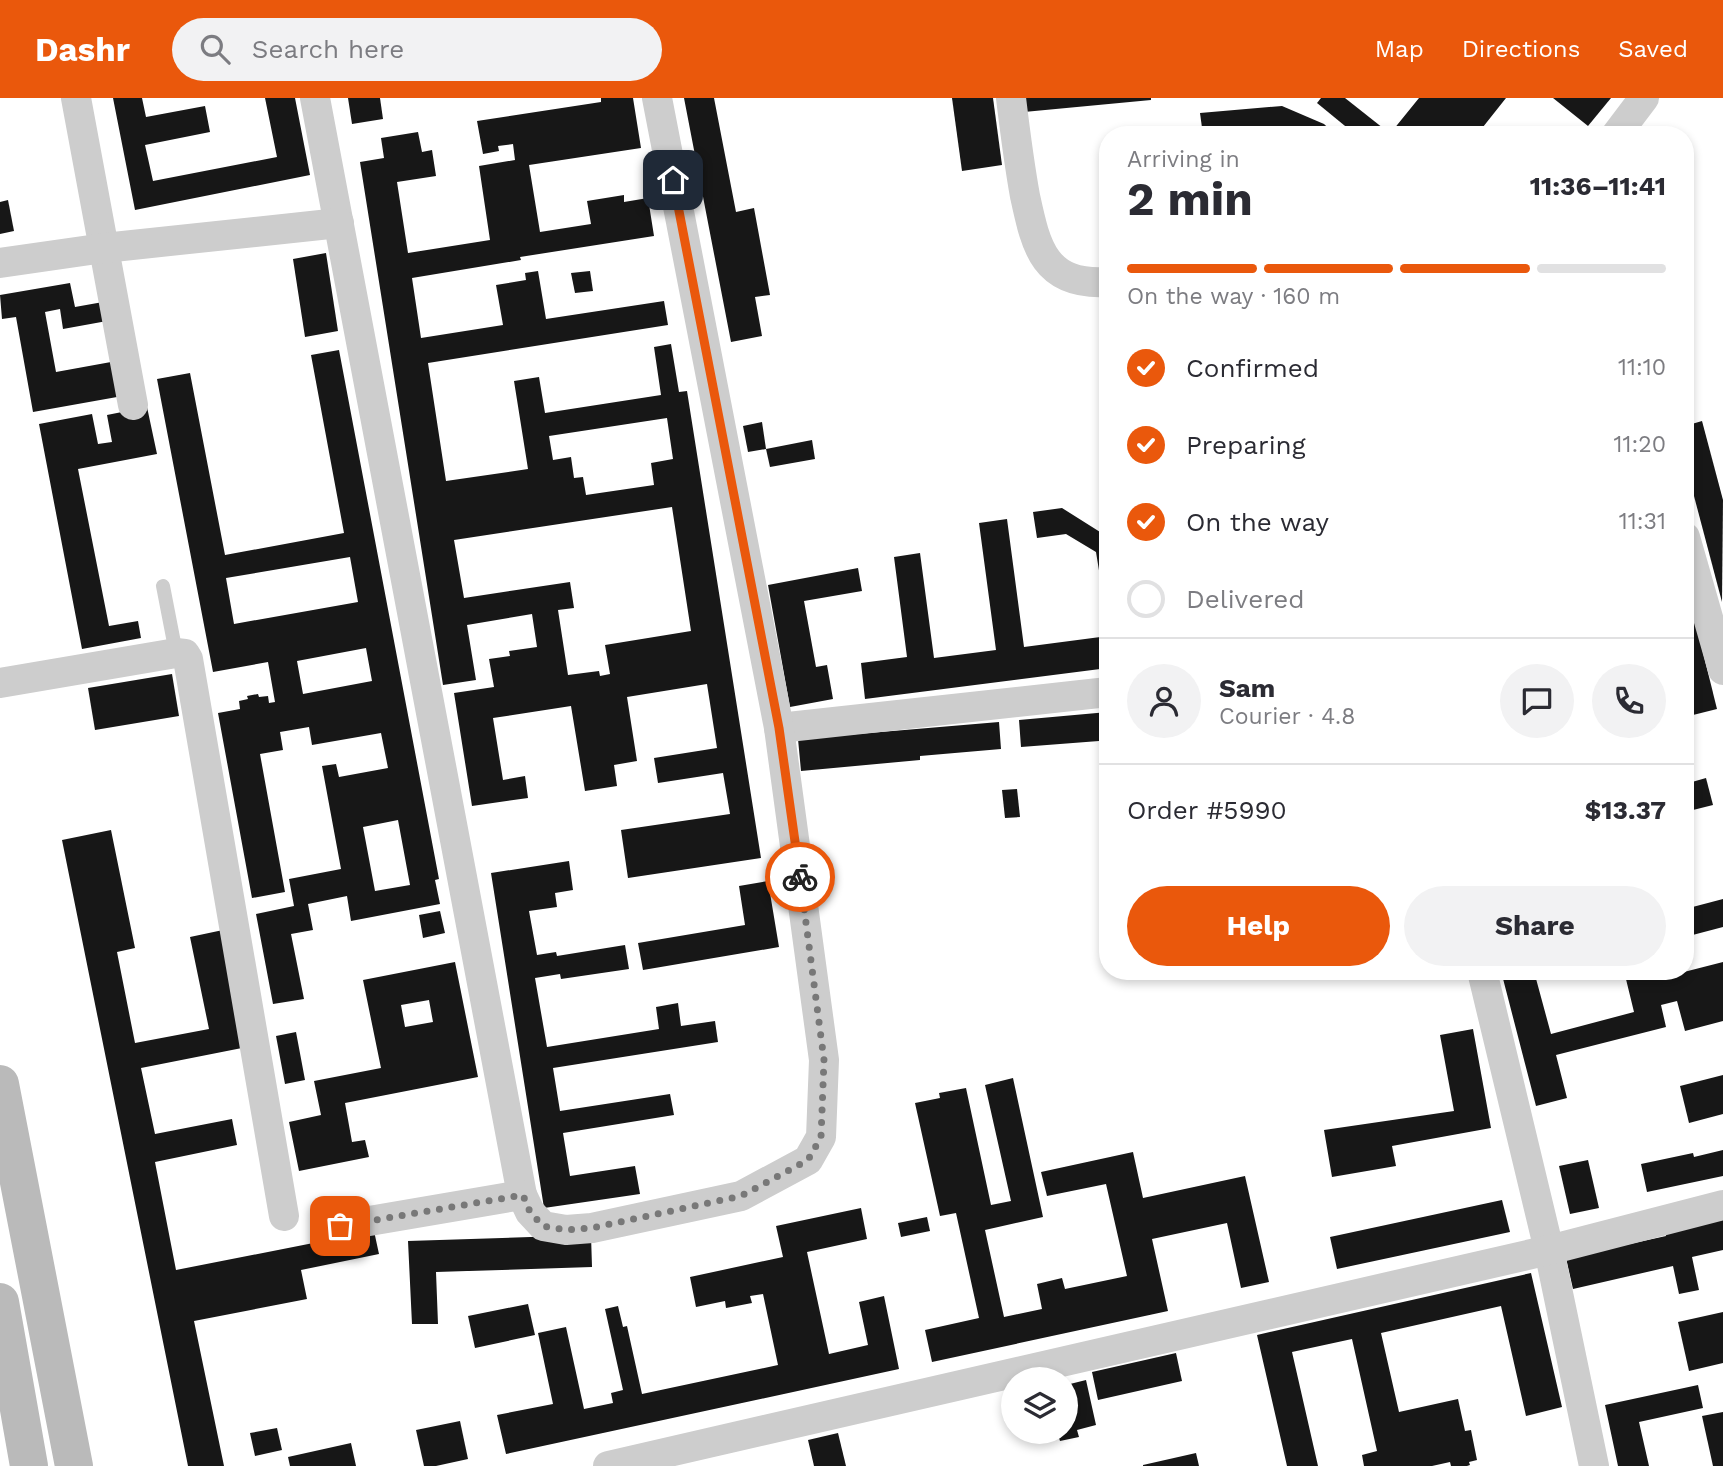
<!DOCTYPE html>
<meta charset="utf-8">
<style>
:root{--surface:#fff;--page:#f2f2f3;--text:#2b2b33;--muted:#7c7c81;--line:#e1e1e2;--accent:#ea580c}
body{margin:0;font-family:"Work Sans",sans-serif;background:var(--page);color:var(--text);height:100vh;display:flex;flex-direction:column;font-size:26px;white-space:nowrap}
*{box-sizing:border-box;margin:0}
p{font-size:23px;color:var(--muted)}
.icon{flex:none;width:38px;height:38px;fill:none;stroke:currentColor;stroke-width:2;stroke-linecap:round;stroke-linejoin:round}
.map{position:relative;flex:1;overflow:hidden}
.side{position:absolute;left:1099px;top:28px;width:595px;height:854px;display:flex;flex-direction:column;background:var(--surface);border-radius:28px;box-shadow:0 4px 10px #0003}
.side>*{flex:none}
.tools{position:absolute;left:1001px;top:1269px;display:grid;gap:14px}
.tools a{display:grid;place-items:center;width:77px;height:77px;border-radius:50%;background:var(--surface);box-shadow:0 4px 10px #0003;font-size:35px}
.pin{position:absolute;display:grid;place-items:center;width:60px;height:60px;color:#fff;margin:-30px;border-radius:14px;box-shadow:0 4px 10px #0006}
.courier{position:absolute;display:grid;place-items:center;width:70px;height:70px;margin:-35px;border:5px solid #ea580c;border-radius:50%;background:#fff;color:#222;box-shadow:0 2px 9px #0007}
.head em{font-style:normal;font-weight:700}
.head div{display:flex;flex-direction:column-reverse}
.head{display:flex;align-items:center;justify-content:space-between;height:119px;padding:0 28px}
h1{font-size:46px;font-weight:700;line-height:52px}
.bar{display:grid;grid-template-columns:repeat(4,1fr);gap:10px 7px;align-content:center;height:84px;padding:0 28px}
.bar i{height:9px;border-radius:5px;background:var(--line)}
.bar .current{background:var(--accent)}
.bar p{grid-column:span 4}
.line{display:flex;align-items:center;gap:18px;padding:0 28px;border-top:2px solid var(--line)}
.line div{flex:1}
.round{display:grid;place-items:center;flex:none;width:74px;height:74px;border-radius:37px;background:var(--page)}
ol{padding:0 28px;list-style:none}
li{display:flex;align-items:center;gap:21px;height:77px}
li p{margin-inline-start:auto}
li .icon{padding:7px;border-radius:50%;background:var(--accent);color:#fff;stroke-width:4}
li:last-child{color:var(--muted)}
li i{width:38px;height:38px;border:4px solid var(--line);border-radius:50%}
.primary-button{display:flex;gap:14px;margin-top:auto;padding:14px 28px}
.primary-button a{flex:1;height:80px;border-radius:42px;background:var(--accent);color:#fff;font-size:28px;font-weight:700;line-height:80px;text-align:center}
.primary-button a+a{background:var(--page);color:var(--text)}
header{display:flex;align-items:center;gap:42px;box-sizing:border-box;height:98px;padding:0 35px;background:var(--accent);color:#fff}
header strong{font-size:33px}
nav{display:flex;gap:38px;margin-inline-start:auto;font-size:24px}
.search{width:490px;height:63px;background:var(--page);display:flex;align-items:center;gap:18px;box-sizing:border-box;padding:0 24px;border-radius:38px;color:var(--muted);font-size:26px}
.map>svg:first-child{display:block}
.building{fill:#171717;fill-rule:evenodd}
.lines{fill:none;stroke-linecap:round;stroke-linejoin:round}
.lane{stroke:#cdcdcd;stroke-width:14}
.street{stroke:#cdcdcd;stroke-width:30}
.secondary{stroke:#bababa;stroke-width:38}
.done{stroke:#787878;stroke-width:7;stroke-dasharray:0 12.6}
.route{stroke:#ea580c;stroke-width:9}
</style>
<header>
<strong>Dashr</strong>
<div class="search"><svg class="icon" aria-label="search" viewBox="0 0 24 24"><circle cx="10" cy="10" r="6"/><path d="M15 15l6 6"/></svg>Search here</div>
<nav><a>Map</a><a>Directions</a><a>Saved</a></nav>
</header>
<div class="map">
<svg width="1723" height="1368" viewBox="0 0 1723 1368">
<rect width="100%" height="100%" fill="#fff"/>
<g class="building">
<polygon points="113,0 142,0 146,19 205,8 210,34 145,47 153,83 277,59 265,0 295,0 310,77 135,112"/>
<polygon points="348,0 380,0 383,21 352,26"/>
<path d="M601,0h32l8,50 -112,17 11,67 51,-8 -4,-23 37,-6v7l24,-4 6,38 -134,21 1,3 -109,18 9,60 82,-13 -7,-40 30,-5 -1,-7 13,-2 8,48 118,-18 4,24 -240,38 18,118 82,-12 -14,-88 25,-4 6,36 116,-18 -7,-48 17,-3 8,48 8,-1 74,467 -133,20 -7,-48 109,-16 -7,-41 -65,10 -4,-25 63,-10 -10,-64 -80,13 10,64 -23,4 3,21 -32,5 -14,-85 -78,12 10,62 22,-4 3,22 -56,8 -18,-113 40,-6 -5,-28 21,-3 -1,-5 28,-4 -5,-33 -65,11 9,55 -33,5 -83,-523 24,-4 -3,-20 37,-6 4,20 10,-2 4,26 -39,6 11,71 82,-13 -11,-74 36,-6 -2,-16 -15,2 1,5 -16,3 -6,-33 124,-19zM667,320l6,41 -22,4 3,22 -68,10 -3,-18 -9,1 -3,-21 -18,3 -4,-24zM672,409l19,124 -86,14 5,29 -10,2 -1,-5 -31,4 -10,-65 16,-2 -4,-26 -106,16 -10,-58z"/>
<polygon points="684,0 714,0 736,114 754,110 770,197 755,199 762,238 731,244"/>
<polygon points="952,0 993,0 1002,67 962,73"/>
<polygon points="1023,0 1151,0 1151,2 1024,14"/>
<polygon points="1321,0 1345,0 1388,34 1386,37 1356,37 1317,5"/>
<polygon points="1419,0 1506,0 1483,29 1494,37 1389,37"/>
<polygon points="1553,0 1611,0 1588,28"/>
<polygon points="1282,8 1324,26 1336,37 1203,37 1200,15"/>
<polygon points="8,102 14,133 0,136 0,104"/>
<polygon points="326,155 338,233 305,239 293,161"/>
<polygon points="590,173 593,193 575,195 571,175"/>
<polygon points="70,185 75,209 103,204 107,223 63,231 60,211 45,214 56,274 111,264 117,299 33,314 16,219 2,221 0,197"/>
<path d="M339,252l100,529 -4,1 5,24 -89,17 -4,-25 -39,8 5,26 -22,4 13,65 -31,5 -17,-90 38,-8 -5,-27 52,-10 -19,-103 14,-2 3,13 49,-9 -7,-35 -69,12 -3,-18 -29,5 3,18 -23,4 25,138 -33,6 -34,-185 22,-4 -1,-8 9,-2 -1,-3 11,-2 1,3 9,-1 1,7 6,-1 -7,-40 -55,10 -56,-293 33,-6 35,182 119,-22 -33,-178zM350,459l8,45 -124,22 -8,-46zM366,550l6,33 -69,13 -6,-33zM398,722l12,65 -35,6 -12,-64z"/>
<polygon points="147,309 157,356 78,371 109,528 138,523 141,540 82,551 39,326 92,316 98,346 112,344 107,317"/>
<polygon points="1702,323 1723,402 1722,504 1685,364 1685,328"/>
<polygon points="762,324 766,351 748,354 743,328"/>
<polygon points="812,342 815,361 770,369 766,351"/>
<polygon points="1062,410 1108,439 1108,528 1096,454 1066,436 1037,440 1033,414"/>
<polygon points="1007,421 1024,549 1108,538 1108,570 865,601 861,565 907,559 894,459 920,455 934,560 996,552 979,425"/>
<polygon points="858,470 862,493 804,503 816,569 827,567 833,601 790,609 768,487"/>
<polygon points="1685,482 1717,611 1685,619"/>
<polygon points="172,576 179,618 95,632 88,590"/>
<polygon points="1108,614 1108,662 1100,662 1099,643 1021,649 1019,622"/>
<polygon points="999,624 1001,651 920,658 920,662 801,673 798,641"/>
<polygon points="1706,680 1713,707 1685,714 1685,686"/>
<polygon points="1017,691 1020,719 1005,720 1002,692"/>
<polygon points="111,732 135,850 117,854 135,945 209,931 190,839 223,832 247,949 141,970 155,1036 232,1021 237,1047 155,1064 176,1172 374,1133 379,1156 301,1172 307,1201 194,1223 224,1368 188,1368 62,742"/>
<polygon points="569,763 573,792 555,795 557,809 529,813 537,857 556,854 557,858 625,847 629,871 561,881 560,876 535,880 547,949 659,931 656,909 678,905 681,928 715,923 718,944 553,970 560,1013 670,996 674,1017 563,1035 570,1078 635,1068 640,1096 544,1110 491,775"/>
<polygon points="768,783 779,849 643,872 638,845 745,827 739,788"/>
<polygon points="1723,801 1723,829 1685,839 1685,811"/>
<polygon points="440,813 445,835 423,840 419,817"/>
<path d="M455,864l23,115 -133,26 7,39 13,-2 4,17 -70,14 -10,-49 32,-7 -7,-34 67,-13 -18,-88zM429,902l4,22 -28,5 -4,-22z"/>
<polygon points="1723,864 1723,923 1685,933 1677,903 1661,907 1666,929 1556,957 1567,1000 1536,1008 1501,873 1548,873 1535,877 1551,936 1634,914 1624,873 1680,875"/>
<polygon points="1473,931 1491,1030 1392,1048 1396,1068 1332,1079 1324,1032 1454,1013 1440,937"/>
<polygon points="296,934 305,982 285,986 276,938"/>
<polygon points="1723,977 1723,1016 1689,1025 1680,988"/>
<polygon points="1013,980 1043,1119 985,1132 1004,1219 1042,1211 1037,1186 1062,1180 1065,1191 1127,1178 1106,1086 1047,1098 1041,1074 1133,1054 1143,1100 1245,1078 1269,1184 1241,1190 1227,1125 1152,1141 1168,1213 932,1264 925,1232 979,1220 956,1115 940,1118 915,1005 940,1000 939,995 966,990 991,1107 1011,1103 985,987"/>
<polygon points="1723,1052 1723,1078 1647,1094 1641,1066 1693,1055 1694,1059"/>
<polygon points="1588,1062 1599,1110 1570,1116 1559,1068"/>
<polygon points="1502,1102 1510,1134 1337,1171 1330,1139"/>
<polygon points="861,1110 867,1141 807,1154 829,1256 868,1247 859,1204 884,1198 899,1271 506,1356 497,1317 553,1306 538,1235 566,1229 584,1311 613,1305 611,1295 623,1292 605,1211 618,1208 623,1229 627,1228 642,1296 778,1267 763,1196 750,1198 752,1205 726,1210 725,1203 696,1209 690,1179 783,1159 776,1128"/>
<polygon points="1723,1117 1723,1152 1692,1159 1699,1192 1679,1196 1673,1168 1573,1191 1566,1160 1666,1138 1664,1130"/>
<polygon points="927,1119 930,1133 901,1139 898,1125"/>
<polygon points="591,1137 592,1169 436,1174 438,1226 412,1226 408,1143"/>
<polygon points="1531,1175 1562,1309 1526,1318 1501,1208 1381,1235 1399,1314 1458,1301 1465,1333 1471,1332 1477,1362 1469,1364 1470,1367 1467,1368 1451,1368 1450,1364 1432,1368 1364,1368 1362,1357 1377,1353 1352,1241 1292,1254 1318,1368 1287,1368 1257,1237"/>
<polygon points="528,1206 535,1237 475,1250 468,1218"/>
<polygon points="1723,1214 1723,1265 1689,1273 1678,1224"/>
<polygon points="1176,1255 1182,1283 1098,1302 1092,1274"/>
<polygon points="1086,1282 1096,1327 1077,1332 1079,1339 1060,1343 1057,1334 1066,1334 1066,1287"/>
<polygon points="1698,1287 1703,1310 1639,1324 1649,1368 1618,1368 1605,1307"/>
<polygon points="1723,1314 1723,1368 1713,1368 1702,1318"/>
<polygon points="460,1323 468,1361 436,1368 424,1368 416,1332"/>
<polygon points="277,1330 282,1352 255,1358 250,1335"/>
<polygon points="838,1335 846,1368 814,1368 808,1342"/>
<polygon points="351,1345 356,1368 290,1368 288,1359"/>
<polygon points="1196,1355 1199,1368 1143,1368 1143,1367"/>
</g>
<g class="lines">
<polyline class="lane" points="163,488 176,555"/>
<g class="street">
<polyline points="76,0 133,307"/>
<polyline points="315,0 522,1097 340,1128"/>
<path d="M1011,0c4,33 8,65 14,98 11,51 19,90 83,86"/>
<polyline points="1616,37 1644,0"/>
<polyline points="0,165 104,150 339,125"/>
<polyline points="1685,439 1723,572"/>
<polyline points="0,585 176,555 185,556 188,561 284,1118"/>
<polyline points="779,630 1108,594"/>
<polyline points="1482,873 1549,1152 1594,1368"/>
<polyline points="522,1097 530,1114 543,1128 566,1132 592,1130 741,1098 808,1062 821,1039 824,962 779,630 657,0"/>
<polyline points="608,1368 1549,1152 1723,1107"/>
</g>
<g class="secondary">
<polyline points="0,986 74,1368"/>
<polyline points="0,1204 29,1368"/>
</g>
</g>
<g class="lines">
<polyline class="done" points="340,1128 523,1097 530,1114 543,1128 566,1132 592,1130 741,1098 808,1062 821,1039 824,962 800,779"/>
<polyline class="route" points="673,82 779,630 800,779"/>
</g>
</svg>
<div class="tools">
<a><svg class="icon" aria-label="layers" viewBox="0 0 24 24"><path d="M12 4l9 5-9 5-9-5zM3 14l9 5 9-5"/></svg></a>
</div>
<div class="pin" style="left:340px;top:1128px;background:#ea580c"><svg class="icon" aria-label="bag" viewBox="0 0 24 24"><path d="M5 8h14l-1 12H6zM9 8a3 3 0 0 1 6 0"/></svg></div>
<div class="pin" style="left:673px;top:82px;background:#1f2937"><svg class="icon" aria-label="home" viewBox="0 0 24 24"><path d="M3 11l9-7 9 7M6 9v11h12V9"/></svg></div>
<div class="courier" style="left:800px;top:779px"><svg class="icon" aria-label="bike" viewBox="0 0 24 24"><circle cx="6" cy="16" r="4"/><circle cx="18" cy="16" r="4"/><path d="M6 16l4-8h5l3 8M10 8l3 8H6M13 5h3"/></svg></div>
<section class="side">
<div class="head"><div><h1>2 min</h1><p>Arriving in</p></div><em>11:36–11:41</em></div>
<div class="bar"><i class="current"></i><i class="current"></i><i class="current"></i><i></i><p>On the way · 160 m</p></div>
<ol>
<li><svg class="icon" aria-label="check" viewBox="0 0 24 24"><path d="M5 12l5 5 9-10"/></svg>Confirmed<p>11:10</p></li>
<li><svg class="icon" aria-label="check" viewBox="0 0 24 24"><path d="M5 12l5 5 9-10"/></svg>Preparing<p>11:20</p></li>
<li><svg class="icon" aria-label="check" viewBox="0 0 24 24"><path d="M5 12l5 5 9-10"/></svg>On the way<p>11:31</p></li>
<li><i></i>Delivered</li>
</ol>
<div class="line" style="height:126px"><a class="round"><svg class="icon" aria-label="person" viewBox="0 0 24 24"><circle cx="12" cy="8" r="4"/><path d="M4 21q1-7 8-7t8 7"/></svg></a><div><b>Sam</b><p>Courier · 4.8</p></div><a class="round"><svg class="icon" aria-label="chat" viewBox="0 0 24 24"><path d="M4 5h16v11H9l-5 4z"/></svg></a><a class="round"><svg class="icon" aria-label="phone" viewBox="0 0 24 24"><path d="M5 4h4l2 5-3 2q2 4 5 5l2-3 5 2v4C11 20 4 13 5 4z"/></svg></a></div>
<div class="line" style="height:91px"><div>Order #5990</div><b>$13.37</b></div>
<div class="primary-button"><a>Help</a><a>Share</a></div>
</section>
</div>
